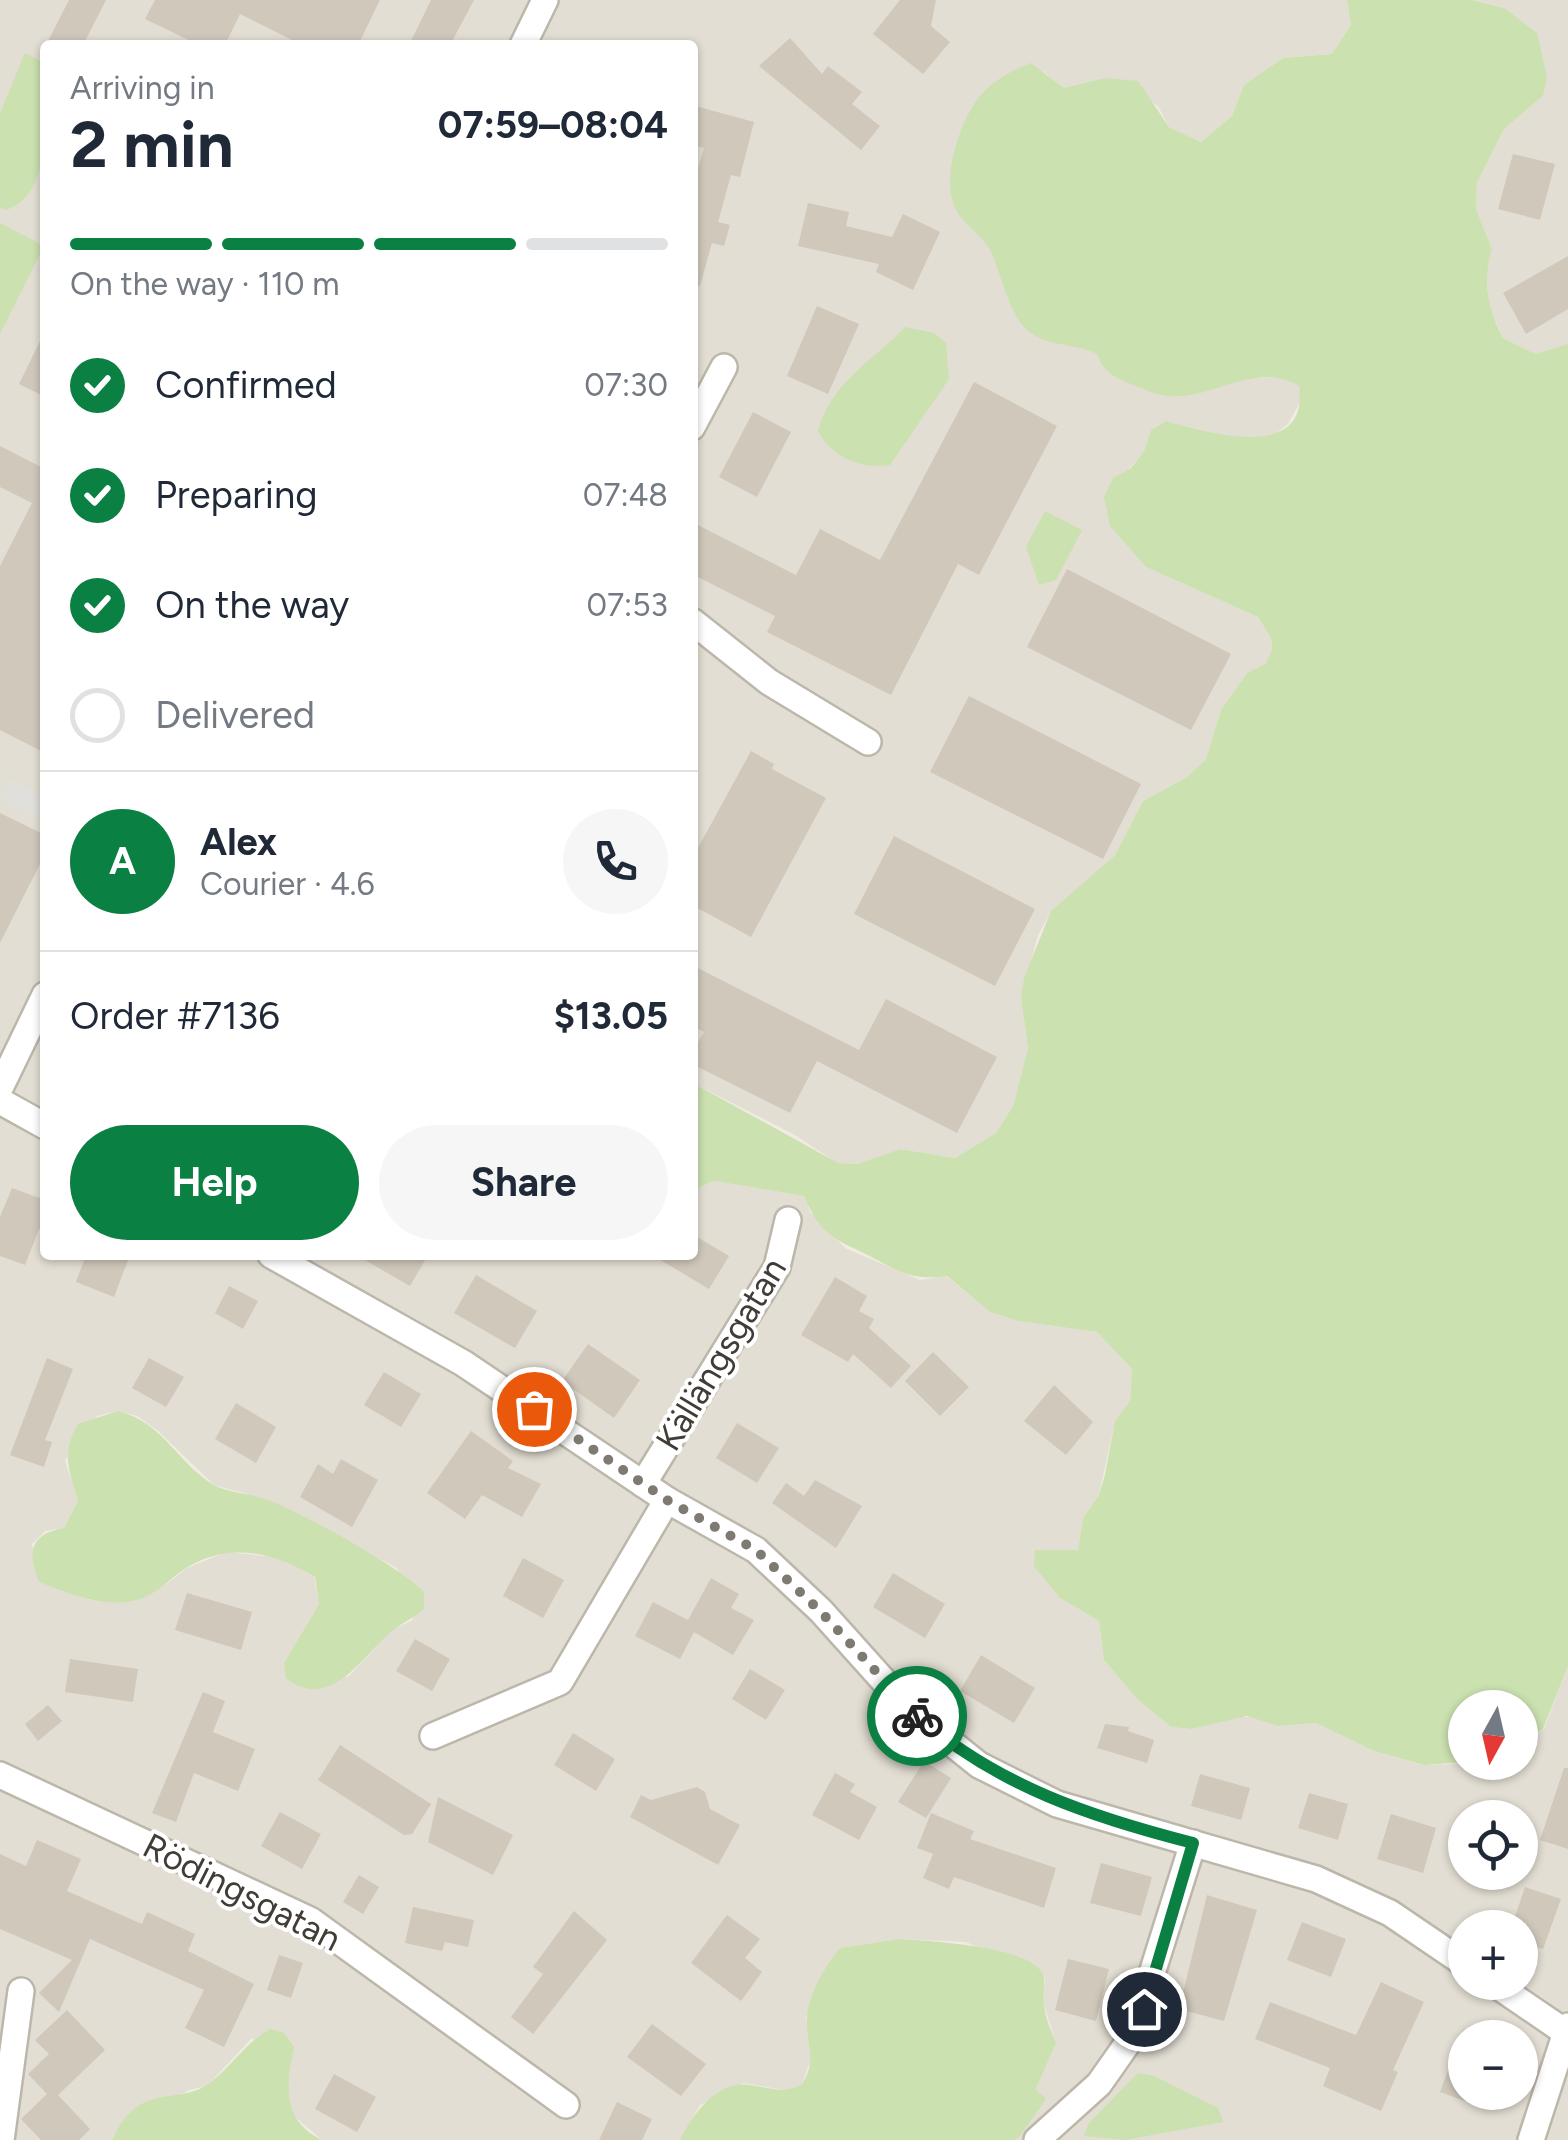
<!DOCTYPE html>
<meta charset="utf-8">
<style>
:root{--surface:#fff;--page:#f6f6f7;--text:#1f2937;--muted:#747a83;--line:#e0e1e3;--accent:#0b8043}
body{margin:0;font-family:Figtree,sans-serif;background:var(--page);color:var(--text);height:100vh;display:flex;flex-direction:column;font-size:38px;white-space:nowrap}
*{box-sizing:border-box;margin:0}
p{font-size:32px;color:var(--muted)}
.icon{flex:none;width:55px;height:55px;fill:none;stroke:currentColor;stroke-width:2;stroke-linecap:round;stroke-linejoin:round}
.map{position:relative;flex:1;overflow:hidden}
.side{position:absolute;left:40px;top:40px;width:658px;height:1220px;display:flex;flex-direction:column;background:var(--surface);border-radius:10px;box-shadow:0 2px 8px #0004}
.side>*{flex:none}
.needle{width:65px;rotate:188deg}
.buttons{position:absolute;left:1448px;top:1690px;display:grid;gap:20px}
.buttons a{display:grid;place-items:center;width:90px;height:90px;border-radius:50%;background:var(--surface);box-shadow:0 2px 8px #0004;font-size:50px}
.pin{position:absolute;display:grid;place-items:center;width:85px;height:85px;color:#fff;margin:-42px;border:5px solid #fff;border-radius:50%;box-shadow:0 2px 10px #0007}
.courier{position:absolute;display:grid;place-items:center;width:100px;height:100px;margin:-50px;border:8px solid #0b8043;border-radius:50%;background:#fff;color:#222;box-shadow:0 2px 12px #0007}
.overview em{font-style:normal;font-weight:700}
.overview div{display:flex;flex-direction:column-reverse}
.overview{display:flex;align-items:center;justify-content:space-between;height:170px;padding:0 30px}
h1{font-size:65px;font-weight:700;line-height:75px}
.bar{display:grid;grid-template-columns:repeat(4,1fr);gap:15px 10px;align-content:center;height:120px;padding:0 30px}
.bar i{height:12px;border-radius:8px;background:var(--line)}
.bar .selected{background:var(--accent)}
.bar p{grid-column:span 4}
.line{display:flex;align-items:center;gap:25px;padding:0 30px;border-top:2px solid var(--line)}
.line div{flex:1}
.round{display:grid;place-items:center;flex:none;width:105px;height:105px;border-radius:52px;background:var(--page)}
ol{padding:0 30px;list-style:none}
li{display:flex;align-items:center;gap:30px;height:110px}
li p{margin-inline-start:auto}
li .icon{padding:10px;border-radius:50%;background:var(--accent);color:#fff;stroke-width:4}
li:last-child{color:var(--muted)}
li i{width:55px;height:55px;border:5px solid var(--line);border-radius:50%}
.button{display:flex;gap:20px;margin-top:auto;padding:20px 30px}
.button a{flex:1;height:115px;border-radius:60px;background:var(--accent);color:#fff;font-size:40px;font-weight:700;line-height:115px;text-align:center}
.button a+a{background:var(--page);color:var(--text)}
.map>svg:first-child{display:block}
.residential{fill:#e3ded3;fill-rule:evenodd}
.green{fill:#cbe1b0}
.parking{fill:#e1dfdc}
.building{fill:#d0c8bb}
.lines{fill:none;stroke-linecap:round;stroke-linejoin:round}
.minor-casing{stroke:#bdb7ab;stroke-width:30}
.minor{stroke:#fff;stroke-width:25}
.done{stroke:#7e7a72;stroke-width:10;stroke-dasharray:0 18}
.route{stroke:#0b8043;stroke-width:12}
.labels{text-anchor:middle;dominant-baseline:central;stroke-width:8;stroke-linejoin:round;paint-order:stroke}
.street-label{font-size:35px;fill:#413c35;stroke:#fff}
</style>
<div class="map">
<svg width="1568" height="2140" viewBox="0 0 1568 2140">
<rect width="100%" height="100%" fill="#f0ece4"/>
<g class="residential">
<path d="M0,0h1347l4,23 -19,31 -49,4 -39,27 -12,31 -31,26 -32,-15 -11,-21 -53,-28 -41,11 -21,-18 -75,155 17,12 28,65 50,42h16l126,45 47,-12 32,-1 15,9 2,14 -13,24 -18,14 -40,1 -64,-18 -15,9 -7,21 -15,18 17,98 112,50 13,21 1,12 -6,13 -19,10 -26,37 -15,49 -19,18 -44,24 -28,54 -64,57 -13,23 -17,63 7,50 -15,58 -17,27 -41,25 -55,-9 -43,15 -20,-1 -42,-28 -102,-52 -1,-1038h-647v1210h647l1,-64 21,-10 91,15 5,16 35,36 75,32 26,-4 44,36 28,9 79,11 35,37 -2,32 -15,20 -16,74 -16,23 -5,32 -18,48 39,23 5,39 33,39 34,28 20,2 44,-12h25l18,9 38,-3 58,28 49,14 97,-3v-18l24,-15 24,-63v474h-554l31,-41 -9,-10 20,-46 -13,-41 2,-23 -24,-22 -30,-4 -25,-11 -67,-3 -59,9 -34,69 7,36 -11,31 -12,7 -47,-8 -43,22 -20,35h-358l-28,-24 -9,-20 3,-20 -36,-38 -45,48 -18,4 -75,44 -2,6h-112zM118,1411l19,5 20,14 57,55 51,14 132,69 16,52 -21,10 -44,47 -64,-14 35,-59 -5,-27 -30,-19 -58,-6 -39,16 -19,15 -50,20 -28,-3 -51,-18 -7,-38 13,-13 19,-3 14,-27 -13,-40 32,-45zM1465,1818h55v54h-55zM1465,1928h55v54h-55zM1465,2038h55v54h-55z"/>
<polygon points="1472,0 1568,0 1568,344 1558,350 1536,354 1503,338 1489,307 1486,265 1492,249 1476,209 1477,183 1504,129 1543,96 1504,8"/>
</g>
<g class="green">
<path d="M1347,0h125l32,8 33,25 10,44 -4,19 -39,33 -27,54 -1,26 16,40c-10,31 -4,61 11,89l33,16 32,-10v1322l-25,63 -23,15v-36h-55v54l-41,3 -50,-14 -58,-28 -38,3 -31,-10 -56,13 -20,-2 -34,-28 -33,-39 -5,-39 -39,-23 -26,-32 1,-16h43l5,-32 16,-23 6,-20 10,-54 15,-20 2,-32 -35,-37 -79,-11 -28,-9 -43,-36c-29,4 -43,-1 -68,-15 -38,-21 -57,-20 -75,-65l-90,-15 -22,10 1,-108 145,80 19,1 43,-15 55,9 41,-25 17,-27 15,-58 -7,-50 3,-20 27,-67 64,-56 28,-54 44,-24 19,-18 15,-49 26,-37 19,-10 6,-13 -1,-12 -13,-21 -112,-50 -36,-41 -6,-29 9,-19 17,-9 14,-18 7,-21 15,-9c40,11 144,43 133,-35 -43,-26 -86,14 -131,10 -12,-1 -26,-8 -37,-12 -18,-7 -28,-13 -34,-30 -23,-12 -51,-6 -71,-25 -17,-16 -25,-55 -35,-77 -9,-19 -29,-26 -37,-47 -12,-28 6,-85 26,-109 12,-15 32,-26 51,-33l33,25 41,-10 33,3 31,46 32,15 31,-26 12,-31 39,-27 49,-4 19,-30z"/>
<path d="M25,53l20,10c0,41 11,131 -39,147l-6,-2v-95z"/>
<polygon points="0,223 44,246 0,334"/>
<path d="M905,327l29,6 12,10 3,36 -59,86c-28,5 -59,-8 -72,-34 13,-49 54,-69 87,-104z"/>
<polygon points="1045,511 1082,530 1056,580 1039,585 1026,547"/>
<path d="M118,1411c45,11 59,52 96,74 15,8 35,8 51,14 35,12 135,68 159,93v17c-10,9 -23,14 -33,23 -29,25 -62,81 -105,46l-2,-15 35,-59 -4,-27c-42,-26 -89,-36 -132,-7 -13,9 -24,21 -38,27 -34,15 -74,-3 -106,-15 -12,-30 -9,-48 25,-54l14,-27c-9,-30 -17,-48 0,-77z"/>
<path d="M899,1939c29,2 131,7 143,34 5,10 0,20 2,31 1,14 7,26 12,39l-20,46 10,10 -26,37 -6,4h-334c12,-25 37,-60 69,-55 20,2 35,10 53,-1 15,-23 5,-37 5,-62 -1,-24 18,-56 33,-74z"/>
<path d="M270,2029l14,4 10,14c-8,38 -13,73 28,93h-210c29,-62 66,-32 99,-58 22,-17 35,-40 59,-53z"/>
<polygon points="1138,2073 1154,2076 1218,2108 1223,2122 1125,2140 1084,2136 1089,2123"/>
</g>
<polygon class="parking" points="9,779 45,797 45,822 0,800"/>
<g class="building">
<polygon points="69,0 106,0 83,45 46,45"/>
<polygon points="155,0 380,0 358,45 302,45 240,14 225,45 199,45 145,19"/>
<polygon points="431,0 474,0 450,45 409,45"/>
<polygon points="900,0 936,0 931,26 950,42 923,74 873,34"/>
<polygon points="790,38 822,74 828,66 862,92 852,104 880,126 861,150 759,66"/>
<polygon points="692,105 754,122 740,177 731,175 718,222 730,225 724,246 712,243 700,286 692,285 692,188 704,148 692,145"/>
<polygon points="1513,154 1555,164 1540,220 1498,209"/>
<polygon points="808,203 849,212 846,226 892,237 903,214 940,232 913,290 876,272 879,264 798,246"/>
<polygon points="1568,256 1568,309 1526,334 1503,293"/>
<polygon points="817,306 859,324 828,394 787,376"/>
<polygon points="45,331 45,397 19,384"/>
<polygon points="974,382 1057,426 979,575 958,564 891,695 767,632 775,616 692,574 692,522 796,575 820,529 880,560"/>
<polygon points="753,412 791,432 757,497 719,477"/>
<polygon points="0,446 45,469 45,753 0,730 0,566 32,503 0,487"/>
<polygon points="1067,569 1231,654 1191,730 1027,647"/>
<polygon points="969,696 1141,784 1103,859 930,772"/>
<polygon points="751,751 774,764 772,769 826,798 751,937 692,905 692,859"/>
<polygon points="0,813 45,835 45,854 0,943"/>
<polygon points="894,836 1035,909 995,986 854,914"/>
<polygon points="692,965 859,1050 886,999 997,1057 957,1133 817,1061 790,1113 692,1064 692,1053 704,1032 692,1026"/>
<polygon points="12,1188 45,1200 45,1231 39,1229 25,1265 0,1256 0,1217"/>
<polygon points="692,1234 729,1256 709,1289 652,1255 692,1255"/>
<polygon points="86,1255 130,1255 114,1297 76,1282"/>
<polygon points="356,1255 428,1255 410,1286"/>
<polygon points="476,1275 537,1311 515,1348 454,1313"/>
<polygon points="835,1277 867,1296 859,1311 874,1319 869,1328 911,1366 891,1388 853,1354 848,1362 801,1335"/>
<polygon points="229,1286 258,1301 243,1329 215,1313"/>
<polygon points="588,1344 640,1380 614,1418 562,1381"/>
<polygon points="933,1352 969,1387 940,1416 905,1381"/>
<polygon points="47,1358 73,1369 45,1440 52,1442 44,1467 10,1455"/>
<polygon points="149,1358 184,1377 166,1407 132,1388"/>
<polygon points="384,1372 421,1394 401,1427 364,1405"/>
<polygon points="1054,1385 1093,1422 1066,1455 1024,1421"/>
<polygon points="236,1403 276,1427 256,1463 215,1439"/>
<polygon points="737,1423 779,1448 757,1483 716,1458"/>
<polygon points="471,1431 513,1461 508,1468 541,1484 522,1517 482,1495 465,1519 427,1493"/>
<polygon points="341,1459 378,1480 352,1527 300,1497 318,1464 333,1474"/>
<polygon points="815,1480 862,1506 836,1548 772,1503 786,1483 804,1496"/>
<polygon points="523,1558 564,1580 543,1618 503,1596"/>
<polygon points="893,1573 945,1604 925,1638 873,1607"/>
<polygon points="711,1578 739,1594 731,1608 754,1620 733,1655 694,1632 680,1659 635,1636 653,1602 688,1620"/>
<polygon points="187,1593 252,1612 241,1650 175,1630"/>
<polygon points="415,1639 450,1659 432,1691 396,1671"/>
<polygon points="981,1655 1035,1688 1014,1723 960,1691"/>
<polygon points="70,1659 138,1669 133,1702 65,1692"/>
<polygon points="750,1669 785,1690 766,1720 732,1699"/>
<polygon points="203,1692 225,1701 213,1732 255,1749 238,1791 194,1773 176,1822 152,1813"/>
<polygon points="48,1705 62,1721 38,1741 25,1724"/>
<polygon points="1105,1724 1129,1727 1128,1731 1154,1740 1147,1763 1097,1748"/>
<polygon points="573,1733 615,1759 596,1791 554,1765"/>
<polygon points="340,1745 431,1804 412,1834 404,1835 318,1780"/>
<polygon points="924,1761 951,1778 926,1818 898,1802"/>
<polygon points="1564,1768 1568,1768 1568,1849 1540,1840"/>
<polygon points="835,1773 855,1784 850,1792 877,1807 859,1840 812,1815"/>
<polygon points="1200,1774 1250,1788 1241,1820 1191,1806"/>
<polygon points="697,1787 705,1792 710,1809 740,1825 718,1865 630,1817 641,1795 651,1800"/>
<polygon points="1309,1793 1348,1804 1338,1840 1298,1828"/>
<polygon points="438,1797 513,1835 493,1875 428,1842"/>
<polygon points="280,1812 321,1834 302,1869 261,1846"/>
<polygon points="931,1813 974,1831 970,1839 1056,1868 1044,1908 954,1877 949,1889 923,1878 933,1854 917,1848"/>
<polygon points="1391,1814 1436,1828 1423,1873 1377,1859"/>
<polygon points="37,1840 81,1859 67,1891 142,1924 147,1912 195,1934 188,1951 254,1984 224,2047 185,2028 204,1990 90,1939 59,2012 39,1993 72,1960 0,1929 0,1854 26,1866"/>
<polygon points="1101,1863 1152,1877 1141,1916 1090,1903"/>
<polygon points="359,1875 379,1887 363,1914 343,1902"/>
<polygon points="1525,1887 1561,1899 1543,1949 1520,1941 1520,1928 1511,1928"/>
<polygon points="1207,1895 1257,1910 1224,2021 1179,2009"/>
<polygon points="413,1907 474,1920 468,1947 445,1942 442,1951 405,1943"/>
<polygon points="574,1911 607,1940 533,2034 511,2017 543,1974 533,1967"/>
<polygon points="727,1915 760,1939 745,1958 762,1972 741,2001 691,1963"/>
<polygon points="1302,1922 1346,1939 1331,1977 1287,1960"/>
<polygon points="279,1955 303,1963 291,1998 267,1990"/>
<polygon points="1068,1959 1109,1969 1096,2021 1055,2010"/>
<polygon points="1381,1982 1424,2002 1393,2070 1398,2072 1381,2111 1323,2086 1330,2068 1255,2039 1270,2002 1356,2035"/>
<polygon points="67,2010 105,2050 58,2095 90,2129 79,2140 41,2140 21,2119 47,2094 28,2074 49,2054 35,2040"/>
<polygon points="652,2024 706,2064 681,2096 627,2057"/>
<polygon points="1463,2030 1465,2031 1465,2101 1440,2092"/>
<polygon points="334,2074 376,2097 357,2132 315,2109"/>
<polygon points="617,2102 652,2119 642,2140 599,2140"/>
</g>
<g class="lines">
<g class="minor-casing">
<g id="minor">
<polyline points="523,45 545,0"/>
<polyline points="692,427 724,367"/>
<polyline points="692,621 769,682 868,742"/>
<polyline points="0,1088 45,995"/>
<polyline points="0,1101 45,1126"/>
<polyline points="271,1255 463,1363 667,1500 756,1550 821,1611 909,1709 979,1765 1057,1804 1316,1879 1390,1913 1465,1964"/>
<polyline points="643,1484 777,1267 788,1220"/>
<polyline points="433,1736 560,1682 667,1500"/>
<polyline points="0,1775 310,1920 566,2105"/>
<polyline points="1492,1982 1568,2034"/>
<polyline points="1,2140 21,1991"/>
<polyline points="1037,2140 1099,2084 1132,2037 1193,1843"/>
<polyline points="1531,2140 1568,2026"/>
</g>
</g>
<use href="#minor" class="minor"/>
</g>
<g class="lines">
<polyline class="done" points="534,1409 667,1500 756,1550 821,1612 917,1716"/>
<path class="route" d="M917,1716c81,70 174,101 276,127l-49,166"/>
</g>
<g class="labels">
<g class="street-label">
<text transform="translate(721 1354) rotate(-59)">Källängsgatan</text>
<text transform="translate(242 1892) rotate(27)">Rödingsgatan</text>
</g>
</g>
</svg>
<div class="buttons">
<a><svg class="needle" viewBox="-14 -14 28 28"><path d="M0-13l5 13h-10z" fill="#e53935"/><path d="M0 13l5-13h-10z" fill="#747a83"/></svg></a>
<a><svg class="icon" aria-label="locate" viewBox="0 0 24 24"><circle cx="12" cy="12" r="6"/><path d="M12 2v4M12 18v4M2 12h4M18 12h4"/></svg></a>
<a>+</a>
<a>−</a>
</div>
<div class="pin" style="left:534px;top:1409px;background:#ea580c"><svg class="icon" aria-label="bag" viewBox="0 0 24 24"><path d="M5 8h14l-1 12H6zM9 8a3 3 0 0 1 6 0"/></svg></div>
<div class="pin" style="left:1144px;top:2009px;background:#1f2937"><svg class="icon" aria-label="home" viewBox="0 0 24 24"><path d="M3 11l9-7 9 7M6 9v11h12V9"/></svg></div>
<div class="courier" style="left:917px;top:1716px"><svg class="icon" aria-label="bike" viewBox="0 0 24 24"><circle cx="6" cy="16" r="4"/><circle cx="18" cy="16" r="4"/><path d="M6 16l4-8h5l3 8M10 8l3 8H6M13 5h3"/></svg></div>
<section class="side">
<div class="overview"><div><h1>2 min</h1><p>Arriving in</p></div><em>07:59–08:04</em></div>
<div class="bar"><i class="selected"></i><i class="selected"></i><i class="selected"></i><i></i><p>On the way · 110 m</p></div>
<ol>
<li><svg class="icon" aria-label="check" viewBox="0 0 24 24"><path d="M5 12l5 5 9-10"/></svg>Confirmed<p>07:30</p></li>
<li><svg class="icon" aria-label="check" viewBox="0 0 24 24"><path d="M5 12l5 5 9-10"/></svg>Preparing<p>07:48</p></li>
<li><svg class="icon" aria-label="check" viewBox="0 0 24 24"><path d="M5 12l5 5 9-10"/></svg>On the way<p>07:53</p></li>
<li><i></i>Delivered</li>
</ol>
<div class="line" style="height:180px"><b class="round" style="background:var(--accent);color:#fff">A</b><div><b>Alex</b><p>Courier · 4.6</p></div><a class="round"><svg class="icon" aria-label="phone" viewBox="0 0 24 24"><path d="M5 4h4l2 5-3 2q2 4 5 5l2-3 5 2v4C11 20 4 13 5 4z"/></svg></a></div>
<div class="line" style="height:130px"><div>Order #7136</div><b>$13.05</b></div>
<div class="button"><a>Help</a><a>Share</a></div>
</section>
</div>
